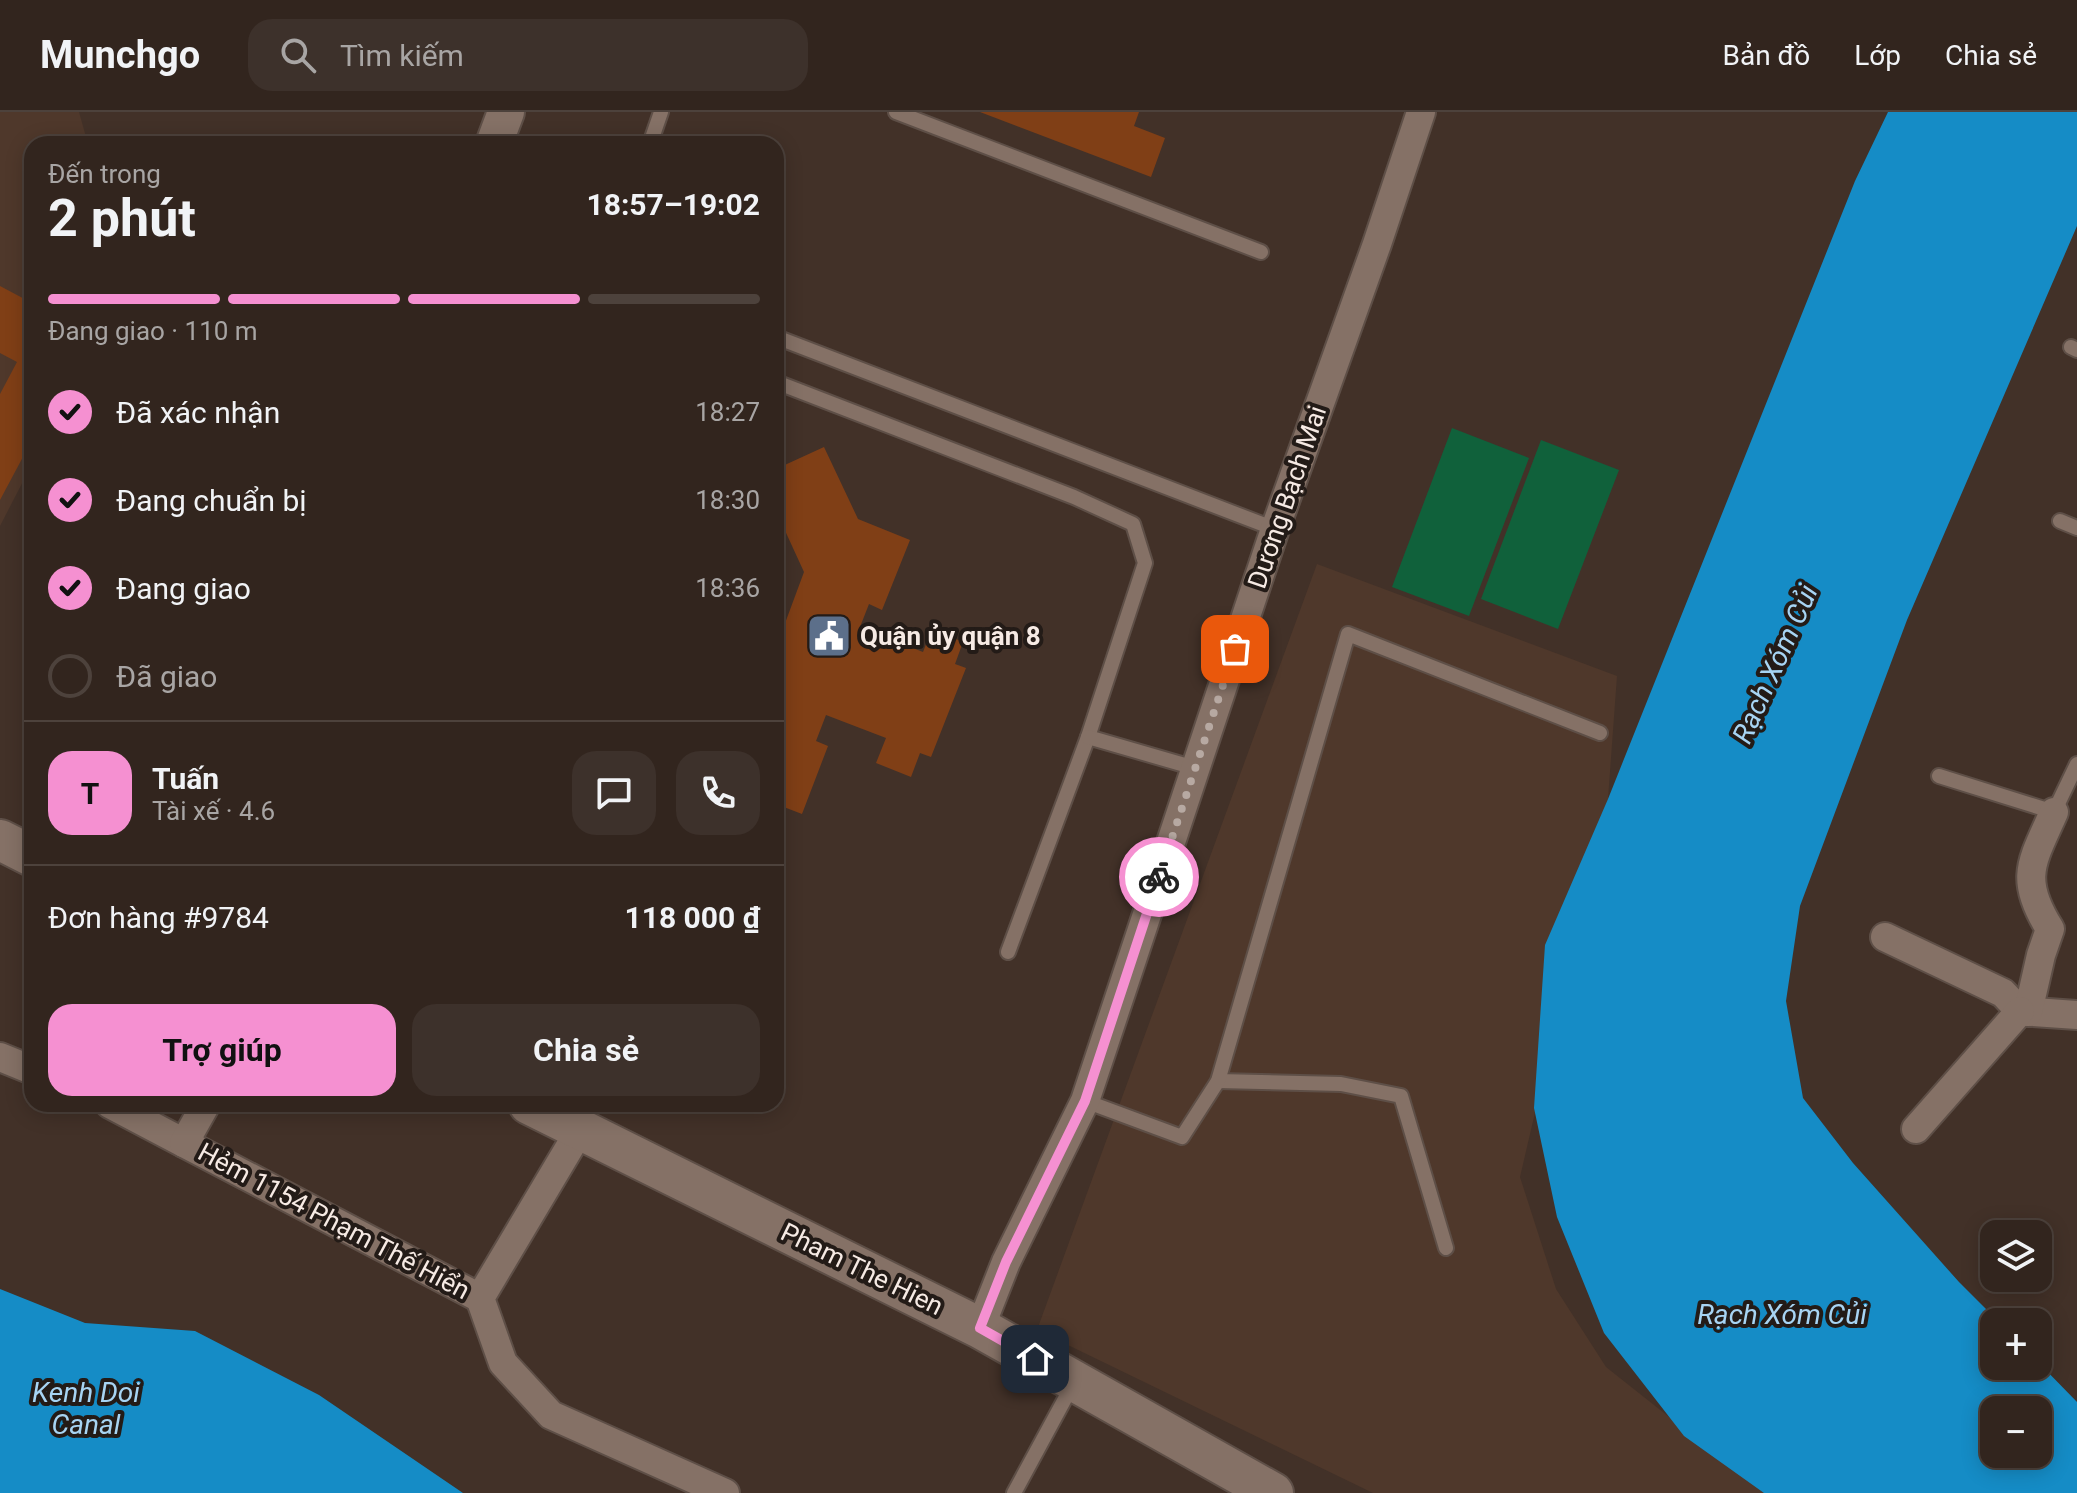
<!DOCTYPE html>
<html lang="vi">
<meta charset="utf-8">
<style>
:root{--surface:#32251e;--page:#3d312b;--text:#f1f3f6;--muted:#a8a5a4;--line:#4d423c;--accent:#f590d1}
body{margin:0;font-family:Roboto,sans-serif;background:var(--page);color:var(--text);height:100vh;display:flex;flex-direction:column;font-size:30px;white-space:nowrap}
*{box-sizing:border-box;margin:0}
p{font-size:26px;color:var(--muted)}
.icon{flex:none;width:44px;height:44px;fill:none;stroke:currentColor;stroke-width:2;stroke-linecap:round;stroke-linejoin:round}
.map{position:relative;flex:1;overflow:hidden}
.details{position:absolute;left:24px;top:24px;width:760px;height:976px;display:flex;flex-direction:column;background:var(--surface);border-radius:24px;box-shadow:0 4px 20px #0003,0 0 0 2px var(--line)}
.details>*{flex:none}
.tools{position:absolute;left:1980px;top:1108px;display:grid;gap:16px}
.tools a{display:grid;place-items:center;width:72px;height:72px;border-radius:16px;background:var(--surface);box-shadow:0 4px 20px #0003,0 0 0 2px var(--line);font-size:40px}
.pin{position:absolute;display:grid;place-items:center;width:68px;height:68px;color:#fff;margin:-34px;border-radius:16px;box-shadow:0 4px 12px #0006}
.courier{position:absolute;display:grid;place-items:center;width:80px;height:80px;margin:-40px;border:6px solid #f590d1;border-radius:50%;background:#fff;color:#222;box-shadow:0 2px 10px #0007}
.overview em{font-style:normal;font-weight:700}
.overview div{display:flex;flex-direction:column-reverse}
.overview{display:flex;align-items:center;justify-content:space-between;height:136px;padding:0 24px}
h1{font-size:52px;font-weight:700;line-height:60px}
.bar{display:grid;grid-template-columns:repeat(4,1fr);gap:12px 8px;align-content:center;height:96px;padding:0 24px}
.bar i{height:10px;border-radius:6px;background:var(--line)}
.bar .selected{background:var(--accent)}
.bar p{grid-column:span 4}
.line{display:flex;align-items:center;gap:20px;padding:0 24px;border-top:2px solid var(--line)}
.line div{flex:1}
.round{display:grid;place-items:center;flex:none;width:84px;height:84px;border-radius:24px;background:var(--page)}
ol{padding:0 24px;list-style:none}
li{display:flex;align-items:center;gap:24px;height:88px}
li p{margin-inline-start:auto}
li .icon{padding:8px;border-radius:50%;background:var(--accent);color:#111;stroke-width:4}
li:last-child{color:var(--muted)}
li i{width:44px;height:44px;border:4px solid var(--line);border-radius:50%}
.action{display:flex;gap:16px;margin-top:auto;padding:16px 24px}
.action a{flex:1;height:92px;border-radius:24px;background:var(--accent);color:#111;font-size:32px;font-weight:700;line-height:92px;text-align:center}
.action a+a{background:var(--page);color:var(--text)}
header{display:flex;align-items:center;gap:48px;box-sizing:border-box;height:112px;padding:0 40px;background:var(--surface);border-bottom:2px solid var(--line)}
header strong{font-size:38px}
nav{display:flex;gap:44px;margin-inline-start:auto;font-size:28px}
.search{width:560px;height:72px;background:var(--page);display:flex;align-items:center;gap:20px;box-sizing:border-box;padding:0 28px;border-radius:24px;color:var(--muted);font-size:30px}
.map>svg:first-child{display:block}
.built{fill:#4f382b}
.green{fill:#10613b}
.water{fill:#158cc6;fill-rule:evenodd}
.building{fill:#803f16}
.lines{fill:none;stroke-linecap:round;stroke-linejoin:round}
.service-casing{stroke:#5e4f47;stroke-width:18}
.minor-casing{stroke:#5e4f47;stroke-width:32}
.tertiary-casing{stroke:#5e4f47;stroke-width:40}
.secondary-casing{stroke:#5e4f47;stroke-width:44}
.service{stroke:#857166;stroke-width:14}
.minor{stroke:#857166;stroke-width:28}
.tertiary{stroke:#857166;stroke-width:36}
.secondary{stroke:#857166;stroke-width:40}
.done{stroke:#b7a9a2;stroke-width:8;stroke-dasharray:0 14.4}
.route{stroke:#f590d1;stroke-width:10}
.labels{text-anchor:middle;dominant-baseline:central;stroke-width:8;stroke-linejoin:round;paint-order:stroke}
.street-label{font-size:26px;fill:#f6eae4;stroke:#231b17}
.poi-label{font-size:26px;font-weight:bold;fill:#f6eae4;stroke:#231b17;text-anchor:start}
.water-label{font-size:28px;font-style:italic;fill:#a7d4f3;stroke:#231b17}
</style>
<header>
<strong>Munchgo</strong>
<div class="search"><svg class="icon" aria-label="search" viewBox="0 0 24 24"><circle cx="10" cy="10" r="6"/><path d="M15 15l6 6"/></svg>Tìm kiếm</div>
<nav><a>Bản đồ</a><a>Lớp</a><a>Chia sẻ</a></nav>
</header>
<div class="map">
<svg width="2077" height="1381" viewBox="0 0 2077 1381">
<rect width="100%" height="100%" fill="#423128"/>
<g class="built">
<polygon points="0,0 79,0 88,32 32,32 32,352 0,414"/>
<polygon points="1317,452 1617,564 1608,687 1520,1065 1556,1177 1606,1255 1707,1335 1776,1381 1373,1381 1037,1218"/>
</g>
<g class="green">
<polygon points="1452,316 1529,346 1469,504 1392,475"/>
<polygon points="1541,328 1619,358 1558,517 1481,487"/>
</g>
<g class="water">
<path d="M1888,0h189v114l-170,394 -107,286 -14,95 17,97 50,65 106,119 40,40h-5v44h44v-4l39,40v91h-313l-80,-57 -80,-103 -47,-116 -23,-109 11,-163 63,-146 247,-618zM1994,1298h44v44h-44z"/>
<polygon points="0,1177 85,1211 195,1219 319,1283 463,1381 0,1381"/>
</g>
<g class="building">
<polygon points="980,0 1139,0 1134,14 1165,26 1151,65"/>
<polygon points="0,174 32,191 32,328 0,388 0,282 17,250 0,241"/>
<polygon points="824,335 858,407 910,428 882,498 869,492 860,515 923,540 932,517 963,530 955,552 966,556 931,645 920,641 911,665 876,651 886,626 826,603 816,629 828,634 802,702 776,692 776,511 784,514 804,460 776,399 776,357"/>
<polygon points="32,443 32,463 25,461"/>
</g>
<g class="lines">
<g class="service-casing">
<g id="service">
<polyline points="896,0 1261,140"/>
<polyline points="650,32 661,0"/>
<polyline points="776,225 1275,417"/>
<polyline points="2071,235 2077,238"/>
<polyline points="776,270 1074,385 1133,412 1145,451 1088,625 1008,840"/>
<polyline points="2060,409 2077,416"/>
<polyline points="1088,625 1195,656"/>
<polyline points="1939,664 2054,700 2077,652"/>
<polyline points="1218,969 1341,972 1401,984 1446,1136"/>
<polyline points="1085,989 1182,1025 1218,969 1348,522 1600,621"/>
<polyline points="1014,1381 1073,1272"/>
</g>
</g>
<g class="minor-casing">
<g id="minor">
<polyline points="1885,825 2003,881 2020,899 2077,903"/>
<path d="M2028,900l13,-57 9,-26c-32,-51 -18,-67 4,-117"/>
<polyline points="0,945 32,958"/>
<polyline points="110,992 184,1031"/>
<polyline points="206,992 184,1031 480,1186"/>
<polyline points="1916,1017 2020,899"/>
<polyline points="580,1018 480,1186 503,1251 551,1303 725,1381"/>
<polyline points="980,1216 1006,1150 1085,989 1275,417 1377,132 1421,0"/>
</g>
</g>
<g class="tertiary-casing">
<polyline id="tertiary" points="494,32 506,0"/>
</g>
<g class="secondary-casing">
<g id="secondary">
<polyline points="0,728 32,744"/>
<polyline points="529,992 980,1216 1273,1381"/>
</g>
</g>
<use href="#service" class="service"/>
<use href="#minor" class="minor"/>
<use href="#tertiary" class="tertiary"/>
<use href="#secondary" class="secondary"/>
</g>
<g class="lines">
<polyline class="done" points="1159,765 1235,537"/>
<polyline class="route" points="1035,1247 980,1216 1006,1150 1085,989 1159,765"/>
</g>
<defs>
<g id="civic-square" transform="scale(2.3)"><rect x="-9" y="-9" width="18" height="18" rx="4" fill="#5c6f8a" stroke="#231b17"/><path d="M-.6-6.5H3V-4.5H.6V-3L4-1V1h2V6H-6V1h2V-1L-.6-3ZM-1.2 2.5V6h2.4V2.5Z" fill="#fff"/></g>
</defs>
<g fill-rule="evenodd">
<use href="#civic-square" x="829" y="524"/>
</g>
<g class="labels">
<g class="street-label">
<text transform="translate(1287 385) rotate(-71)">Dương Bạch Mai</text>
<text transform="translate(334 1109) rotate(28)">Hẻm 1154 Phạm Thế Hiển</text>
<text transform="translate(862 1157) rotate(26)">Pham The Hien</text>
</g>
<g class="poi-label">
<text x="860" y="524">Quận ủy quận 8</text>
</g>
<g class="water-label">
<text transform="translate(1775 552) rotate(-66)">Rạch Xóm Củi</text>
<text x="1782" y="1202">Rạch Xóm Củi</text>
<text x="86" y="1280">Kenh Doi<tspan x="86" dy="32">Canal</tspan></text>
</g>
</g>
</svg>
<div class="tools">
<a><svg class="icon" aria-label="layers" viewBox="0 0 24 24"><path d="M12 4l9 5-9 5-9-5zM3 14l9 5 9-5"/></svg></a>
<a>+</a>
<a>−</a>
</div>
<div class="pin" style="left:1235px;top:537px;background:#ea580c"><svg class="icon" aria-label="bag" viewBox="0 0 24 24"><path d="M5 8h14l-1 12H6zM9 8a3 3 0 0 1 6 0"/></svg></div>
<div class="pin" style="left:1035px;top:1247px;background:#1f2937"><svg class="icon" aria-label="home" viewBox="0 0 24 24"><path d="M3 11l9-7 9 7M6 9v11h12V9"/></svg></div>
<div class="courier" style="left:1159px;top:765px"><svg class="icon" aria-label="bike" viewBox="0 0 24 24"><circle cx="6" cy="16" r="4"/><circle cx="18" cy="16" r="4"/><path d="M6 16l4-8h5l3 8M10 8l3 8H6M13 5h3"/></svg></div>
<section class="details">
<div class="overview"><div><h1>2 phút</h1><p>Đến trong</p></div><em>18:57–19:02</em></div>
<div class="bar"><i class="selected"></i><i class="selected"></i><i class="selected"></i><i></i><p>Đang giao · 110 m</p></div>
<ol>
<li><svg class="icon" aria-label="check" viewBox="0 0 24 24"><path d="M5 12l5 5 9-10"/></svg>Đã xác nhận<p>18:27</p></li>
<li><svg class="icon" aria-label="check" viewBox="0 0 24 24"><path d="M5 12l5 5 9-10"/></svg>Đang chuẩn bị<p>18:30</p></li>
<li><svg class="icon" aria-label="check" viewBox="0 0 24 24"><path d="M5 12l5 5 9-10"/></svg>Đang giao<p>18:36</p></li>
<li><i></i>Đã giao</li>
</ol>
<div class="line" style="height:144px"><b class="round" style="background:var(--accent);color:#111">T</b><div><b>Tuấn</b><p>Tài xế · 4.6</p></div><a class="round"><svg class="icon" aria-label="chat" viewBox="0 0 24 24"><path d="M4 5h16v11H9l-5 4z"/></svg></a><a class="round"><svg class="icon" aria-label="phone" viewBox="0 0 24 24"><path d="M5 4h4l2 5-3 2q2 4 5 5l2-3 5 2v4C11 20 4 13 5 4z"/></svg></a></div>
<div class="line" style="height:104px"><div>Đơn hàng #9784</div><b>118 000 ₫</b></div>
<div class="action"><a>Trợ giúp</a><a>Chia sẻ</a></div>
</section>
</div>
